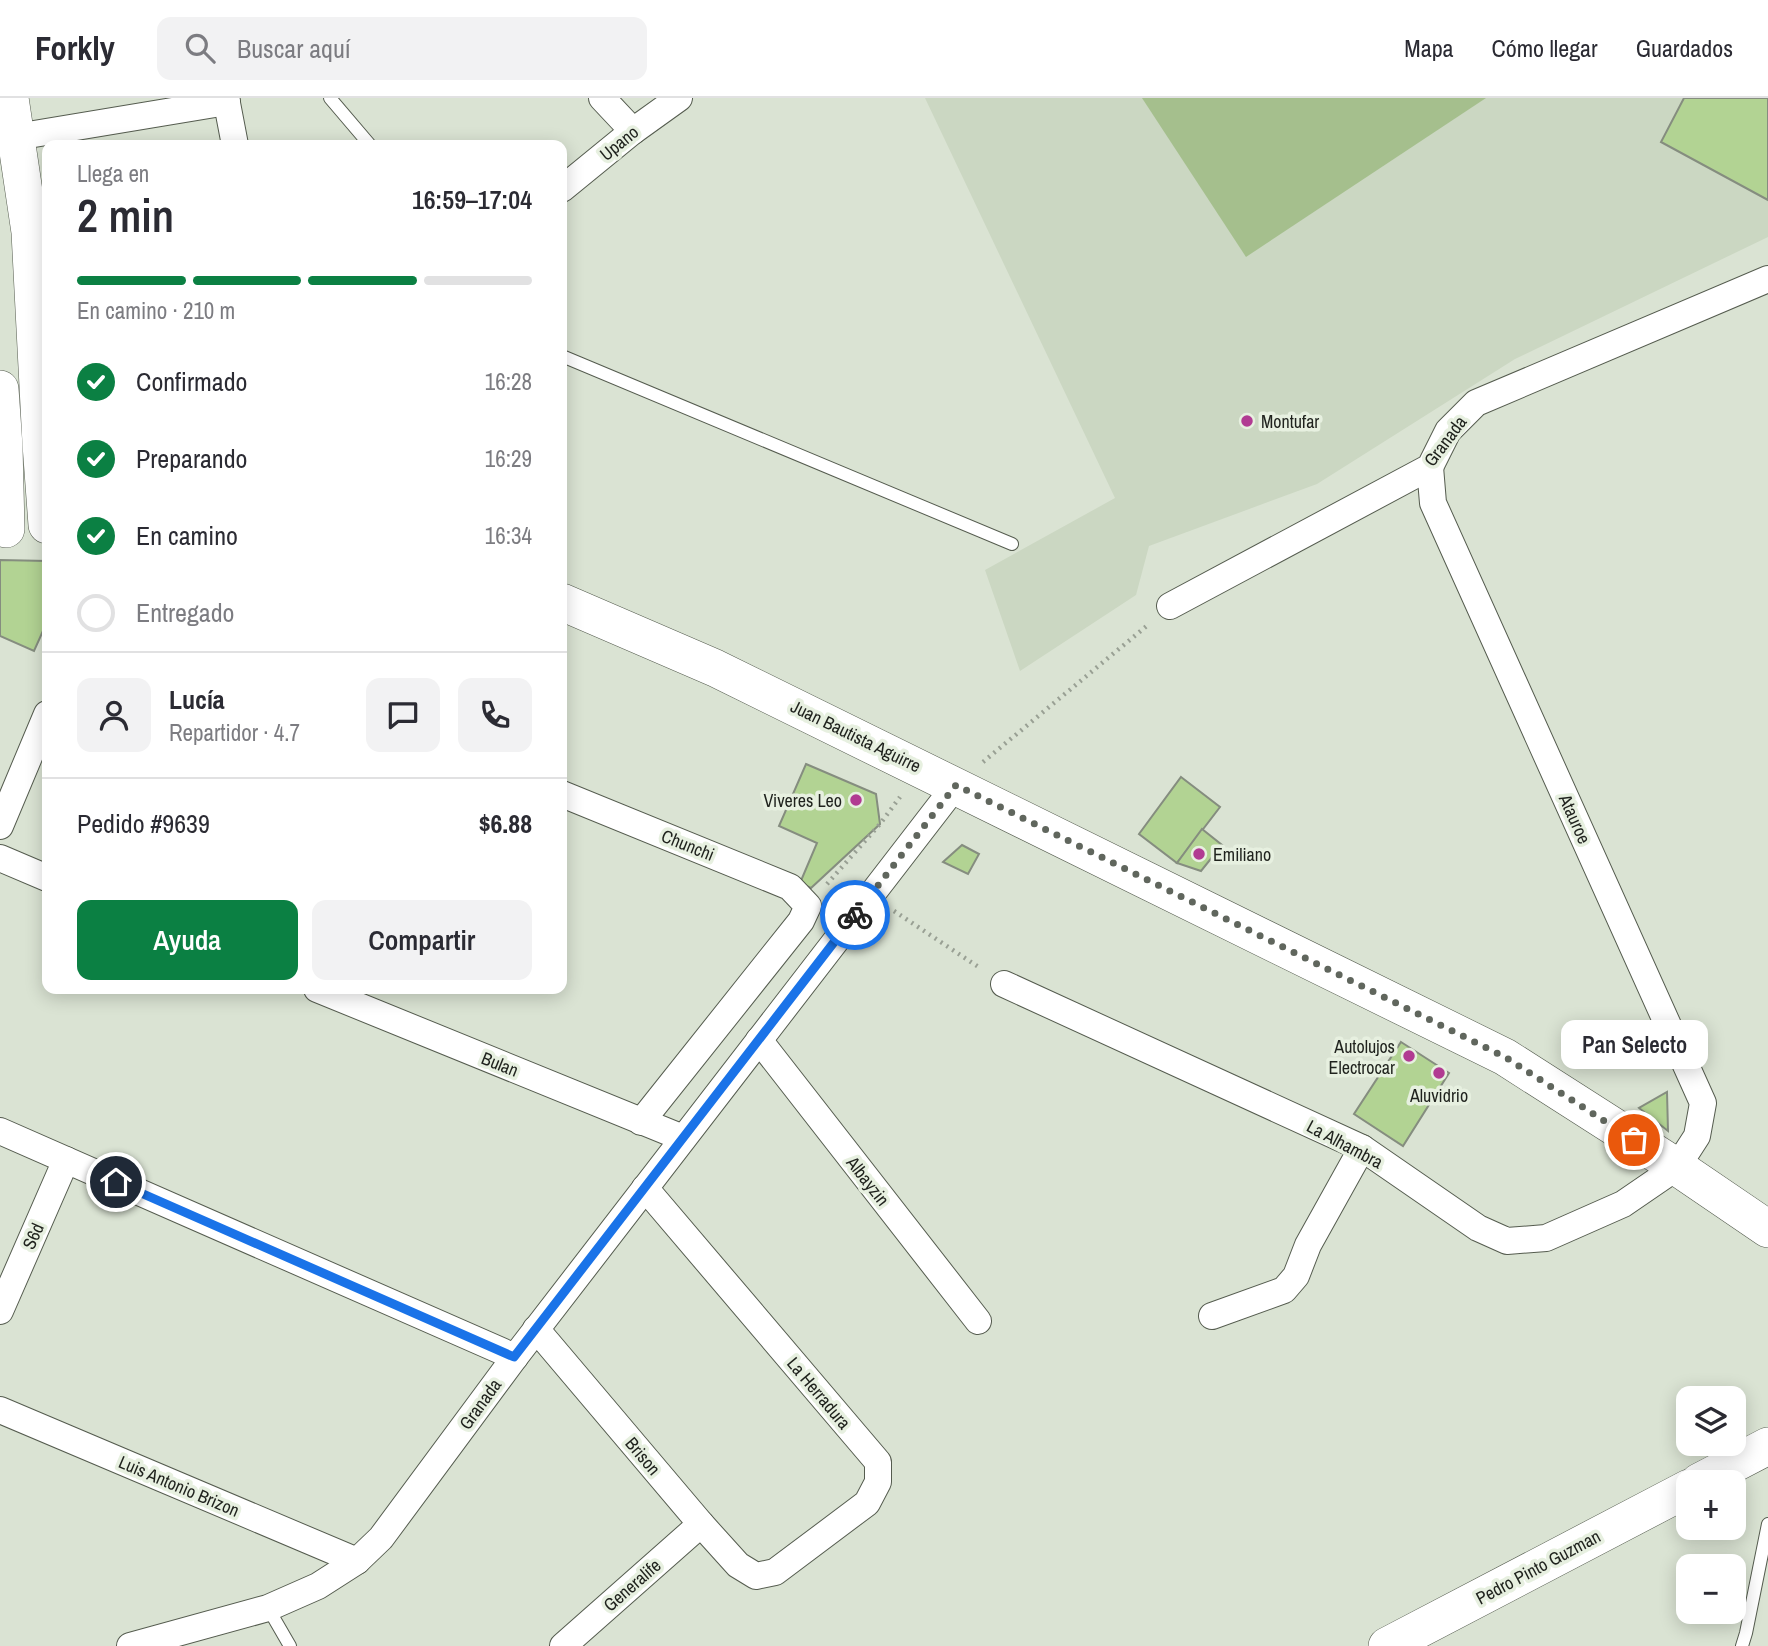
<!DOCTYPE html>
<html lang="es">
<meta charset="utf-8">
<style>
:root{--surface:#fff;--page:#f2f2f3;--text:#2b2b33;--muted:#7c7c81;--line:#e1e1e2;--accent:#0b8043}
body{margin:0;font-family:"Archivo Narrow",sans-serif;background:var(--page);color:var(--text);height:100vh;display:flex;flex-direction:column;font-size:26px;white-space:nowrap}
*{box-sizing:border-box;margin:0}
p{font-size:23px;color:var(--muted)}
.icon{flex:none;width:38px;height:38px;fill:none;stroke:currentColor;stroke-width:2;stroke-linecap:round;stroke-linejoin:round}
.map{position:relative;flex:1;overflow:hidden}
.details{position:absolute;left:42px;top:42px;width:525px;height:854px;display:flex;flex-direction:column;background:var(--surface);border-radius:14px;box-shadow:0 4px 18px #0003}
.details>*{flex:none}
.fabs{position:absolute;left:1676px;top:1288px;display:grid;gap:14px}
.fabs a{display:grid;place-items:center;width:70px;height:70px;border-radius:14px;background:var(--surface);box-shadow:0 4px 18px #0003;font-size:35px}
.pin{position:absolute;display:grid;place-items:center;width:60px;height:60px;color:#fff;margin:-30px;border:4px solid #fff;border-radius:50%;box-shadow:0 2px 7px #0007}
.courier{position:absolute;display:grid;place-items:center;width:70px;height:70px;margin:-35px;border:5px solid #1a73e8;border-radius:50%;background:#fff;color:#222;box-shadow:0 2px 9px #0007}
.bubble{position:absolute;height:49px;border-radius:14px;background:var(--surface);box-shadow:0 4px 18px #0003;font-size:23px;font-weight:600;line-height:49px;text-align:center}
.headline em{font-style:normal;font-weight:600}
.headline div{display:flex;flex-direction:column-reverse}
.headline{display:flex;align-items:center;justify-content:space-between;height:119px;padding:0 35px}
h1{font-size:46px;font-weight:600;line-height:52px}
.bar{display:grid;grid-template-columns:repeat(4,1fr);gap:10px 7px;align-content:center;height:84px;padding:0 35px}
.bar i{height:9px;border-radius:5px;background:var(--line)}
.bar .current{background:var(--accent)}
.bar p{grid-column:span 4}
.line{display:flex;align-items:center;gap:18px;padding:0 35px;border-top:2px solid var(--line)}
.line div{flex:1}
.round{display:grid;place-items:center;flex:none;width:74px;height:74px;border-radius:14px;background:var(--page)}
ol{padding:0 35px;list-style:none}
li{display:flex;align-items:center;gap:21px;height:77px}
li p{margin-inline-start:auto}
li .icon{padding:7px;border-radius:50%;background:var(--accent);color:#fff;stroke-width:4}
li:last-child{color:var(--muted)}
li i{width:38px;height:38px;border:4px solid var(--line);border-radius:50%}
.action{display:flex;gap:14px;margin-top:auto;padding:14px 35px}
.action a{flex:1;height:80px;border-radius:14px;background:var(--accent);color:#fff;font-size:28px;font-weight:600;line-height:80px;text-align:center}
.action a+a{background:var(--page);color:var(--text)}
header{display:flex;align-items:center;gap:42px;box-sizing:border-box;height:98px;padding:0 35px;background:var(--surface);border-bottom:2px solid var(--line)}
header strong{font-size:33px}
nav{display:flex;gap:38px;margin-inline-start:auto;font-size:24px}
.search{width:490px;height:63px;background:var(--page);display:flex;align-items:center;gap:18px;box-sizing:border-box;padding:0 24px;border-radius:14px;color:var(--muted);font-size:26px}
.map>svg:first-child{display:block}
.built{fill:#cbd7c2}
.green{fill:#a5bf8d}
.building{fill:#b2d393;stroke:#858d7f;stroke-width:2}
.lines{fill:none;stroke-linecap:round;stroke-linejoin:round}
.lane-casing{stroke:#555c4f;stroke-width:14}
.street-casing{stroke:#555c4f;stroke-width:28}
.secondary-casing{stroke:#555c4f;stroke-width:38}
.path{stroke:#99a094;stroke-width:4.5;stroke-dasharray:2 5;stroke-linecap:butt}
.lane{stroke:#fff;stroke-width:12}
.street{stroke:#fff;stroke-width:26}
.secondary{stroke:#fff;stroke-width:37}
.done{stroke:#60665d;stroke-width:7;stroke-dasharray:0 12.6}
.route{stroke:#1a73e8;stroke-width:9}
.poi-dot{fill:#b13b92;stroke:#e7f0e0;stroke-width:2.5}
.labels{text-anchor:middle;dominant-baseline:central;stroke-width:7;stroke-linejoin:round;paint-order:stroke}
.street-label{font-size:18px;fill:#1f221d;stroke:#e7f0e0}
.poi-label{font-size:18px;fill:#1f221d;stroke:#e7f0e0;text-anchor:start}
</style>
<header>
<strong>Forkly</strong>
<div class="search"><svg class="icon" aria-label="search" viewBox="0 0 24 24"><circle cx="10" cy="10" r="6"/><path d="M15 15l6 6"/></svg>Buscar aquí</div>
<nav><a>Mapa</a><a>Cómo llegar</a><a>Guardados</a></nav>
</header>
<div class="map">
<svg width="1768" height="1548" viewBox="0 0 1768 1548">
<rect width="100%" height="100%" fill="#dae3d3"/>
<polygon class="built" points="925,0 1768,0 1768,139 1515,261 1317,386 1149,448 1136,497 1020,573 985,472 1115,400"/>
<polygon class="green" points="1142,0 1486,0 1246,159"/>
<g class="building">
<polygon points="1684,0 1768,0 1768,102 1661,44"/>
<polygon points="0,462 47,463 47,524 34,553 0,538"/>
<polygon points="806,666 876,696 880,726 811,790 800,785 817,745 779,728"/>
<polygon points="1181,679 1220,709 1177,765 1139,736"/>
<polygon points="1202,731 1222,747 1201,773 1177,765"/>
<polygon points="962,747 979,756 968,776 943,764"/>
<polygon points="1401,944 1449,975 1403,1048 1354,1016"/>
<polygon points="1667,994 1668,1033 1639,1010"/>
</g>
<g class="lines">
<g class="lane-casing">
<g id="lane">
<polyline points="330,0 370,47"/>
<polyline points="562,258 1012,446"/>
<polyline points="268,1510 290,1548"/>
<polyline points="1742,1548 1746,1535 1768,1426"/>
</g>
</g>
<g class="street-casing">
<g id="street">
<polyline points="226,0 235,47"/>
<polyline points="602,0 633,33"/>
<polyline points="16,39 227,4"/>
<polyline points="562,91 633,33 679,0"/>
<polyline points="1170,508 1430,369 1448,333 1476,305 1768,181"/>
<polyline points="562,696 790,789 808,808 801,823 641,1024"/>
<polyline points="0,728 47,616"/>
<polyline points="0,760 47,780"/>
<polyline points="1004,886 1362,1050 1478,1130 1507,1143 1546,1140 1623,1106 1677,1069 1697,1038 1703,1005 1433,405 1430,369"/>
<polyline points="317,891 683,1040"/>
<polyline points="759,942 978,1223"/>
<polyline points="0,1033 515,1259"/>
<polyline points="0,1213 66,1062"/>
<polyline points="1212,1218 1284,1192 1296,1178 1308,1147 1362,1050"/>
<polyline points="536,1231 701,1426 738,1467 756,1478 775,1474 867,1405 878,1384 878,1364 645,1090"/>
<polyline points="0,1312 357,1463"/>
<polyline points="130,1548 268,1510 318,1488 357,1463 381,1440 515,1259 956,687"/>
<polyline points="563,1548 701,1426"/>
</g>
</g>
<g class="secondary-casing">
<g id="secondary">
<polyline points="10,0 30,134 41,346 47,427"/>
<polyline points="0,291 4,348 6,431"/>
<polyline points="562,504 715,570 1505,959 1677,1069 1768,1131"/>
<polyline points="1699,1384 1768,1348"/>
<polyline points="1387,1548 1689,1390"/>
</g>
</g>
<g class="path">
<polyline points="983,664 1149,526"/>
<polyline points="827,786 880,726 900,699"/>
<polyline points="894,813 980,870"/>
</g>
<use href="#lane" class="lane"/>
<use href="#street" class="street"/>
<use href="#secondary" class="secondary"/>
</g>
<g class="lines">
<polyline class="done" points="855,817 956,687 1505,959 1634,1042"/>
<polyline class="route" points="116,1084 514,1259 855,817"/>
</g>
<g class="poi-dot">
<circle cx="1247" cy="323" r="7"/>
<circle cx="856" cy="702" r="7"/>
<circle cx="1199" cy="756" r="7"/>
<circle cx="1409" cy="958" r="7"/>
<circle cx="1439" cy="975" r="7"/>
</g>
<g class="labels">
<g class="street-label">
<text transform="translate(619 45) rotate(-39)">Upano</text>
<text transform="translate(1445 343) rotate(-53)">Granada</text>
<text transform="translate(856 638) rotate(26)">Juan Bautista Aguirre</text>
<text transform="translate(1575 721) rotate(66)">Atauroe</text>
<text transform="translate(688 747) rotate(22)">Chunchi</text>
<text transform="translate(500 966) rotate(22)">Bulan</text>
<text transform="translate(1345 1046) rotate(28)">La Alhambra</text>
<text transform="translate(868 1083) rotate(52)">Albayzin</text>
<text transform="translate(33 1138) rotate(-66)">S6d</text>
<text transform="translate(819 1295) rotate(50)">La Herradura</text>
<text transform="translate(480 1306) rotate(-54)">Granada</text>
<text transform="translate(643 1358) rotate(50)">Brison</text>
<text transform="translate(179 1388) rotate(23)">Luis Antonio Brizon</text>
<text transform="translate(1538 1469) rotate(-28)">Pedro Pinto Guzman</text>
<text transform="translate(632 1487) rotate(-41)">Generalife</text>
</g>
<g class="poi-label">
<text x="1261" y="323">Montufar</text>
<text x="842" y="702" text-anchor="end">Viveres Leo</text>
<text x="1213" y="756">Emiliano</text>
<text x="1395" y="948" text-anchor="end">Autolujos<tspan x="1395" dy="21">Electrocar</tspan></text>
<text x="1439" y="997" text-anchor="middle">Aluvidrio</text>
</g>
</g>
</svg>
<div class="fabs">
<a><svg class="icon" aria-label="layers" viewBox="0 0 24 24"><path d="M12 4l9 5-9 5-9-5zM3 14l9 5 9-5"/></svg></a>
<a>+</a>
<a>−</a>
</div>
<div class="pin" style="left:1634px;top:1042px;background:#ea580c"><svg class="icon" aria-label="bag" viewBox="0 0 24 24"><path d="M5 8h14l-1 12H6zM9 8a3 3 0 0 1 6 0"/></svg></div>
<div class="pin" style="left:116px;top:1084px;background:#1f2937"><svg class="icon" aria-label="home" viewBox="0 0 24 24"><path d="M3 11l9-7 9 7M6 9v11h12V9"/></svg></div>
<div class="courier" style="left:855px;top:817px"><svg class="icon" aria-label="bike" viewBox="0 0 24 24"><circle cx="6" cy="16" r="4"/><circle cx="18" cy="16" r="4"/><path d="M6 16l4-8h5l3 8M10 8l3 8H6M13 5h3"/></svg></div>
<div class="bubble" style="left:1561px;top:922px;width:147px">Pan Selecto</div>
<section class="details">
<div class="headline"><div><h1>2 min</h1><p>Llega en</p></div><em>16:59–17:04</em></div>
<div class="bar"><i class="current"></i><i class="current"></i><i class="current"></i><i></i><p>En camino · 210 m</p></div>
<ol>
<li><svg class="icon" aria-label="check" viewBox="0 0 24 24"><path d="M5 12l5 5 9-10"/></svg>Confirmado<p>16:28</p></li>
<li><svg class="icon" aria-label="check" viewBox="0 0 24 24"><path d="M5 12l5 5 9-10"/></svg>Preparando<p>16:29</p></li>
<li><svg class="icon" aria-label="check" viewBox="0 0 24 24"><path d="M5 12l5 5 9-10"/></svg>En camino<p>16:34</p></li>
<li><i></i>Entregado</li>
</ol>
<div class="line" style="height:126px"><a class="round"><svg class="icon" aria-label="person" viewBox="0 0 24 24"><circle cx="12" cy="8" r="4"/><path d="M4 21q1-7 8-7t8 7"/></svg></a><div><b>Lucía</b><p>Repartidor · 4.7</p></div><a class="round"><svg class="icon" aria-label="chat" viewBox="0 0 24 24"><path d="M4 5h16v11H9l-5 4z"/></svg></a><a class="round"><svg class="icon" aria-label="phone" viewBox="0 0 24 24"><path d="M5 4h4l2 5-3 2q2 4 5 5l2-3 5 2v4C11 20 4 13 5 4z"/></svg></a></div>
<div class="line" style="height:91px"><div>Pedido #9639</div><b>$6.88</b></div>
<div class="action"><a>Ayuda</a><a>Compartir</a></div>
</section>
</div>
